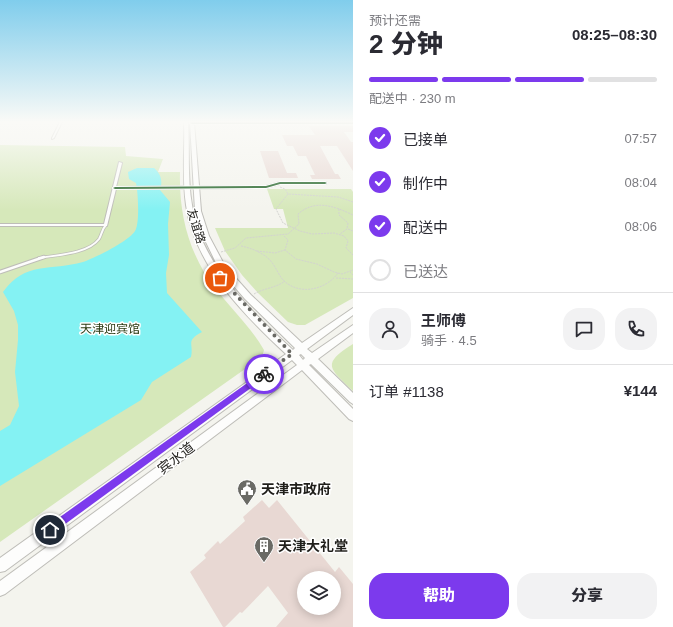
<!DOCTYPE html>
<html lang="zh">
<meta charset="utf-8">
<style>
:root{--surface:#fff;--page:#f2f2f3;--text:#2b2b33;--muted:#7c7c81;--line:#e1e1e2;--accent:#7c3aed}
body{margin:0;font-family:Arial,"Noto Sans SC",sans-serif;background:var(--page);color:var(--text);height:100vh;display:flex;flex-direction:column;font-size:15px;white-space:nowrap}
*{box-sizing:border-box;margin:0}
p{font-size:13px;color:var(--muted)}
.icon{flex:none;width:22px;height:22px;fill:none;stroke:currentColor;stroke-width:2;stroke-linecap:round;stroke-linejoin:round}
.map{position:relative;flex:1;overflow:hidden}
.drawer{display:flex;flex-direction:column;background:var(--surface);width:320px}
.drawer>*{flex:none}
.buttons{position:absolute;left:297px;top:571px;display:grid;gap:8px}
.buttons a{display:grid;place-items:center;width:44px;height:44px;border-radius:50%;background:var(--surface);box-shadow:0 2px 10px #0003;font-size:20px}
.pin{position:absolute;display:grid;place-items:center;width:34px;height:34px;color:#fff;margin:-17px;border:2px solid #fff;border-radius:50%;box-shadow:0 1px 4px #0007}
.courier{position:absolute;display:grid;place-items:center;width:40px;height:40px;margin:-20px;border:3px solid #7c3aed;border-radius:50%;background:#fff;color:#222;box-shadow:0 1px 5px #0007}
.headline em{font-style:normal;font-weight:800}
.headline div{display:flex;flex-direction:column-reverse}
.headline{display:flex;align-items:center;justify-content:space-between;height:68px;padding:0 16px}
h1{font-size:26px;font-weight:800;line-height:30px}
.bar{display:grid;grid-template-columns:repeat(4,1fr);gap:6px 4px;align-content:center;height:48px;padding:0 16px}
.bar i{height:5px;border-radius:3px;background:var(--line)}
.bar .current{background:var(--accent)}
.bar p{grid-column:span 4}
.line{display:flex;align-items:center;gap:10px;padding:0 16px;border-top:1px solid var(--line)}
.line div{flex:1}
.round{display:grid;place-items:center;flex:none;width:42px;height:42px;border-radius:16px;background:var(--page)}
ol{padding:0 16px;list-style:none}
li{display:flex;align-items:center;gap:12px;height:44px}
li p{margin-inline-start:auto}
li .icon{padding:4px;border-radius:50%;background:var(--accent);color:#fff;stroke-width:4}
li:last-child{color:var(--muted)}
li i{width:22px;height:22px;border:2px solid var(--line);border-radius:50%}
.primary-button{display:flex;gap:8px;margin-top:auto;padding:8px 16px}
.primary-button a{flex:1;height:46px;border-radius:16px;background:var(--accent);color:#fff;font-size:16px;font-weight:800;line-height:46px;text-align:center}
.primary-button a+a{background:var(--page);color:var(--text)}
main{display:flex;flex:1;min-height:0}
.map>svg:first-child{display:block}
.green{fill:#d6e8ba}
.water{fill:#84f2f3}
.building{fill:#e8d8d3;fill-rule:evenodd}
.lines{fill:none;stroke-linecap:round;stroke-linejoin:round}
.service-far1-casing{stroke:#bebdb8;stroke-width:3.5}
.service-casing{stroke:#bebdb8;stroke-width:4.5}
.minor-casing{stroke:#bebdb8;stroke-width:2}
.tertiary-casing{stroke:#bebdb8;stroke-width:2}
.primary-casing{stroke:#bebdb8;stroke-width:2}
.path{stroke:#d3d3d0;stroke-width:1;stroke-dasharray:2 1;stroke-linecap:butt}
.service-far1{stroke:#fdfdfc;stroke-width:2}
.service{stroke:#fdfdfc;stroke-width:2.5}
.minor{fill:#fdfdfc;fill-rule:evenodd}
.tertiary{fill:#fdfdfc;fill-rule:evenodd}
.primary{fill:#fdfdfc;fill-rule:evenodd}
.cycleway-casing{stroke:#fff;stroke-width:2}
.cycleway{fill:#1b5e20;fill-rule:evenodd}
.route{fill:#7c3aed}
.done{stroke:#6a6a65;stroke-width:4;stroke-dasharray:0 7.2}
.labels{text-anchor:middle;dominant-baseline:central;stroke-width:3;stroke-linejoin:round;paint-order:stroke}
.street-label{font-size:12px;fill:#201f1b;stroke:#fff}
.park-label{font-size:12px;fill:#2b3a13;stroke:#fff}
.near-street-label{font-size:14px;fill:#201f1b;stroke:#fff}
.near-poi-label{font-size:14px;font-weight:bold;fill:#201f1b;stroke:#fff;text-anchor:start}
</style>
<main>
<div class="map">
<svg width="353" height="627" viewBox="0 0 353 627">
<rect width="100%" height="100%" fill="#f4f4ee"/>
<g class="green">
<path d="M0,145l125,2 1,9 37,3 -5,13h22c-1,36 6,69 24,100 17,28 44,50 60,78l-2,7 -262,185z"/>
<polygon points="267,189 351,189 353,192 353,298 305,325 297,325 288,322 258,293 242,275 225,251 215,228 288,228 283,209 274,209"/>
<path d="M353,344v47c-24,-23 -32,-27 0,-47z"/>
</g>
<path class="water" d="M137,168h17c7,6 9,13 6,22l10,12 -2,22 1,31 -3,18 1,20 35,39c-17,9 -8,11 -11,25l-39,25 -11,18 -141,86v-55l10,-6 9,-19 -4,-34 3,-32v-15l-4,-14 -11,-19c22,-31 48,-21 80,-30 12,-4 46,-21 52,-31 5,-8 3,-39 1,-48l-7,-4 -1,-7z"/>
<g class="building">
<polygon points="309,126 353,126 353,132 344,132 351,142 353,142 353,171 337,146 320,146 335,174 338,174 341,179 312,179 310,175 315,175 306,156 298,156 293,146 287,146 282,135 315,135"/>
<polygon points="260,151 278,151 287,173 296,173 298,178 269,178"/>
<path d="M262,500l7,8 8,-8 58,72 4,-5 14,17v43h-77l12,-14 -20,-27 -26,27 -2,-1 -15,15h-2l-33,-55 16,-14 -2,-3 14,-14 2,3 25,-23 -2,-4zM304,578h30v30h-30z"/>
</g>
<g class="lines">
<g class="service-far1-casing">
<path id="service-far1" d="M39,258c17,-3 49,-4 60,-19 3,-5 3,-10 7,-14"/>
</g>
<g class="service-casing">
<polyline id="service" points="0,272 44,257"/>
</g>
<g class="minor-casing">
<g id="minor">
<polygon points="60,122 62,122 54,138 52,139 52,138"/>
<polygon points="119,162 122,163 116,187 266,186 280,182 325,182 327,183 325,184 280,184 266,188 116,189 107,226 0,226 0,224 104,224"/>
</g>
</g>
<g class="tertiary-casing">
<polygon id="tertiary" points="191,122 353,122 353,124 192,124 190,123"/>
</g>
<g class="primary-casing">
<path id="primary" d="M184,122h4c2,28 -1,55 4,83 9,60 58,105 101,145l2,-2 -50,-49 -26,-30 -16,-33 -8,-25 -5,-89h4l7,89 8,25 16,30 26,29 51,48 51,-35v7l-46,34 5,4 41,-28v8l-35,26 35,34v11l-3,-2 -39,-38 -2,1 44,44v12l-4,-2 -47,-49 -297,224 -5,2v-15l297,-216 -5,-5 -287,211 -5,1v-14l286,-204c-43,-40 -91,-88 -100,-149 -4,-27 -1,-55 -2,-83zM301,354l4,4 -2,2 -4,-5z"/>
</g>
<g class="path">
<polyline points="280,187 285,189 288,194"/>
<polyline points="353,202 338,197 288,194 276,209 283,223 300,231 312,234 334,233 344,236 348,241 346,248 353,255"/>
<polyline points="339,209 339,215 348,223 347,229 340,234"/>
<polyline points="348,229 353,231"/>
<polyline points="284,236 288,240 285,250 296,259 317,264 334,272 342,274 353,270"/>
<path d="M241,246c10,2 20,6 28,13 6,6 9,15 14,21 16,16 43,10 55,-7"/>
<polyline points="257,251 275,253 285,250"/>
<path d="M221,252l14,-4 11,-10 42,-4 11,-10 -1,-10c17,-15 36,-8 55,1"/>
<polyline points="350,272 353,275"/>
<polyline points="336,278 353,279"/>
<path d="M254,294c10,-6 22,-6 31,-13"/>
</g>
<use href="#service-far1" class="service-far1"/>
<use href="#service" class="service"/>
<use href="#minor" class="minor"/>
<use href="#tertiary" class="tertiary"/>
<use href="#primary" class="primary"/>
<g class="cycleway-casing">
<g id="cycleway">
<polygon points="191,122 353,122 353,124 192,124 190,123"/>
<polygon points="280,182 325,182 327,183 325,184 280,184 266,188 115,189 113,188 115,187 266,186"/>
</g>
</g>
<use href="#cycleway" class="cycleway"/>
</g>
<linearGradient id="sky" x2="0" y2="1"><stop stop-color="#80cdec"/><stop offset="0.58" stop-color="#fafaf7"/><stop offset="1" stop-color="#fafaf7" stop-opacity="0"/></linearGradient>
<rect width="353" height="210" fill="url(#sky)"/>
<polygon class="route" points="264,371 266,372 266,377 53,533 50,535 46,533 45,530 46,527"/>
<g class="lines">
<polyline class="done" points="220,278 292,354 264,374"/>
</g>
<defs>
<g id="civic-pin" transform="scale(1)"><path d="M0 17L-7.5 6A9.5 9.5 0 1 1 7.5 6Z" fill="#6a6a65" stroke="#fff"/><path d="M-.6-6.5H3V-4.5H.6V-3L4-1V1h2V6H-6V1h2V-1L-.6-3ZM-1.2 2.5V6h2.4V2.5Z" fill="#fff"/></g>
<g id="building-pin" transform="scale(1)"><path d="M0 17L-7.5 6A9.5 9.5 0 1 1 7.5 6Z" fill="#6a6a65" stroke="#fff"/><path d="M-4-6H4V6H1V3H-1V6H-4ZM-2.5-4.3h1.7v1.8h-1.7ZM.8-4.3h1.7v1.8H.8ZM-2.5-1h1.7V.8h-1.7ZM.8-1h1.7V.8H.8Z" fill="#fff"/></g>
</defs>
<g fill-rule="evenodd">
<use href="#civic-pin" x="247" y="489"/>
<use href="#building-pin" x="264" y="546"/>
</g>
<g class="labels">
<g class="street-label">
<text transform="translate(196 226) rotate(73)">友谊路</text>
</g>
<g class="park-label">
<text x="110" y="329">天津迎宾馆</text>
</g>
<g class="near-street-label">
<text transform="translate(176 458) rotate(-37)">宾水道</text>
</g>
<g class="near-poi-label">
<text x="261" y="489">天津市政府</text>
<text x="278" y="546">天津大礼堂</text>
</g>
</g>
</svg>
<div class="buttons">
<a><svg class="icon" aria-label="layers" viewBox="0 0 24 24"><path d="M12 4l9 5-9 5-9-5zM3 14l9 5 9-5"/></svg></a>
</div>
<div class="pin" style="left:220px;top:278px;background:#ea580c"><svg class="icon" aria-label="bag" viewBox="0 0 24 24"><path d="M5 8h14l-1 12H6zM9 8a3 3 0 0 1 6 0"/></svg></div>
<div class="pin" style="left:50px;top:530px;background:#1f2937"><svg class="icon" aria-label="home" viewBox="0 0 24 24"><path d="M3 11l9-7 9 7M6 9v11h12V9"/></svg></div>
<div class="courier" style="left:264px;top:374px"><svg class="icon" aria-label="bike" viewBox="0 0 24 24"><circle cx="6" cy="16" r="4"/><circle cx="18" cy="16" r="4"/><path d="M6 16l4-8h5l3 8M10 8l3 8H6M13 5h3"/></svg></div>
</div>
<section class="drawer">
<div class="headline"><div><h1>2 分钟</h1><p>预计还需</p></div><em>08:25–08:30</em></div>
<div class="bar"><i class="current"></i><i class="current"></i><i class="current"></i><i></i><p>配送中 · 230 m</p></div>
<ol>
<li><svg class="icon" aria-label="check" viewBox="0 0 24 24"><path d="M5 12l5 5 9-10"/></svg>已接单<p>07:57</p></li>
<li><svg class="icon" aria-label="check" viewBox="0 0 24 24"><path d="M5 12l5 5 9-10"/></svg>制作中<p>08:04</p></li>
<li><svg class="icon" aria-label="check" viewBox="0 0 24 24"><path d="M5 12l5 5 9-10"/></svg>配送中<p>08:06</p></li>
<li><i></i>已送达</li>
</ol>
<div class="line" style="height:72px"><a class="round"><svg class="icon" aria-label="person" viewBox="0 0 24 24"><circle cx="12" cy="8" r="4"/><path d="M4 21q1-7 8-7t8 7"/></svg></a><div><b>王师傅</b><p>骑手 · 4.5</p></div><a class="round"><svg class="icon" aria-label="chat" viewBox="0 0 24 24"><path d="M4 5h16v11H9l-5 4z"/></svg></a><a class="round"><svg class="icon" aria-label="phone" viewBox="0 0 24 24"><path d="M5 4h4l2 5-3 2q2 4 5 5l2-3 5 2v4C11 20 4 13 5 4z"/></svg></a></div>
<div class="line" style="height:52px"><div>订单 #1138</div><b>¥144</b></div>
<div class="primary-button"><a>帮助</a><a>分享</a></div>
</section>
</main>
